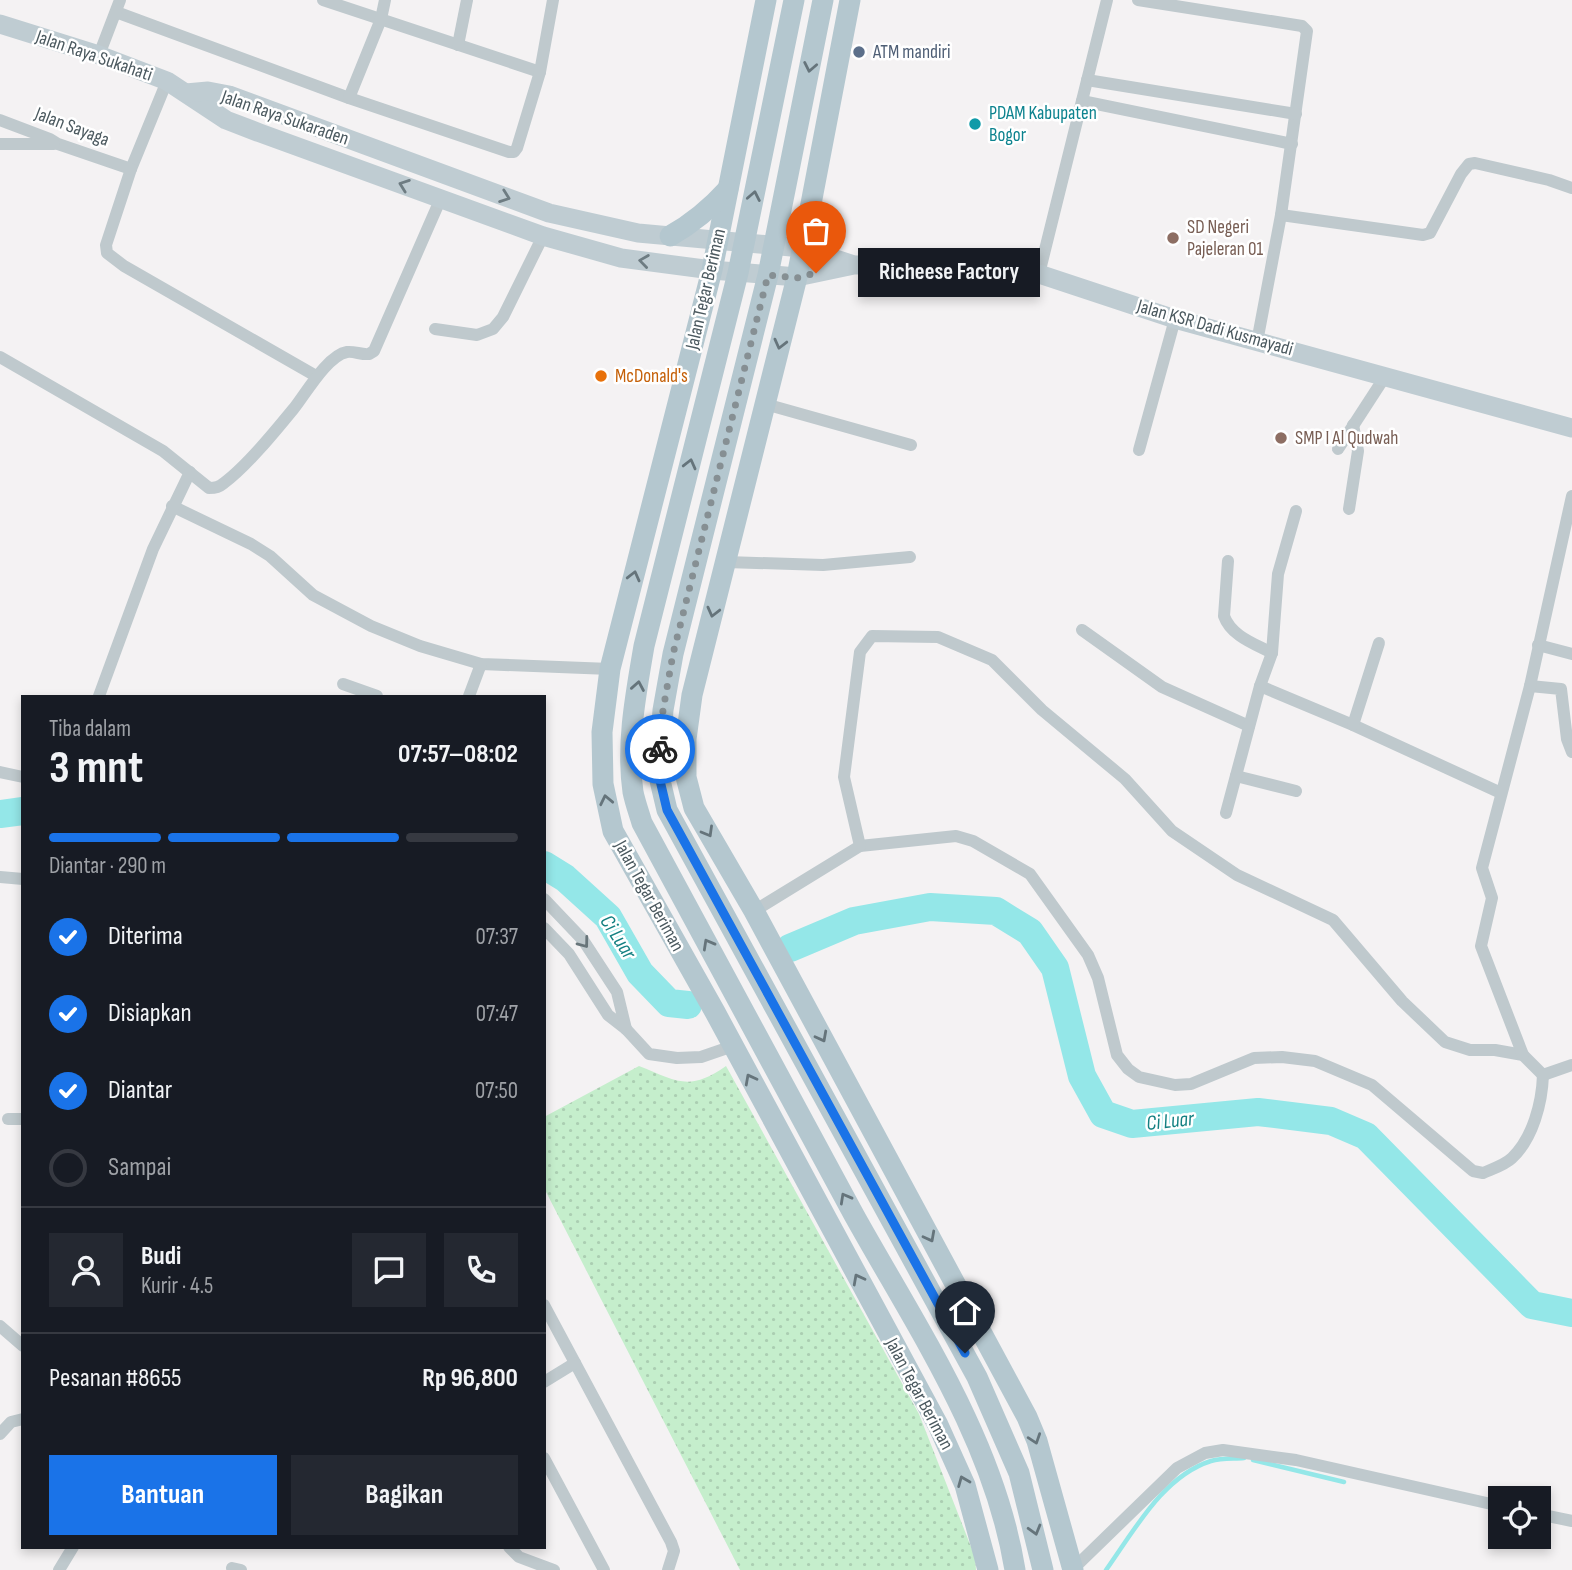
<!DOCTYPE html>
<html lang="id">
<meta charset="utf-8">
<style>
:root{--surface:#171b24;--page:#242831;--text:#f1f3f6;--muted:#9ea1a6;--line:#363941;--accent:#1a73e8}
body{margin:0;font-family:"Sofia Sans Condensed",sans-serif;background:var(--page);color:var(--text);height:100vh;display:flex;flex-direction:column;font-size:26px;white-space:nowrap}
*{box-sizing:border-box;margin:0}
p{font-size:23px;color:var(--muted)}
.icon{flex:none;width:38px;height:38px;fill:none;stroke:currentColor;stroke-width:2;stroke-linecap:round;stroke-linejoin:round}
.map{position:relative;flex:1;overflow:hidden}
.side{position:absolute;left:21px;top:695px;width:525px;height:854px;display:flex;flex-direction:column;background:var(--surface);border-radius:0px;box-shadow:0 4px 10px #0003}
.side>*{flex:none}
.fabs{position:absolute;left:1488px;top:1486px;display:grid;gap:14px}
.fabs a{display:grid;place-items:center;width:63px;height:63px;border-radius:0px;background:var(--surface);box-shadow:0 4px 10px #0003;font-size:35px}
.pin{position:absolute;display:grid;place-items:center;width:60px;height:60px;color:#fff;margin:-72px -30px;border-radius:50% 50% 50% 0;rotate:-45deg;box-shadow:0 0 7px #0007}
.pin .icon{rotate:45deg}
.courier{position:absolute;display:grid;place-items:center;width:70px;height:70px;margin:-35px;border:5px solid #1a73e8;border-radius:50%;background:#fff;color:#222;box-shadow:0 2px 9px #0007}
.bubble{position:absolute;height:49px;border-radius:0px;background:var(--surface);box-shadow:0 4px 10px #0003;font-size:23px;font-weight:700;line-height:49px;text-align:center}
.summary em{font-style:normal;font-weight:700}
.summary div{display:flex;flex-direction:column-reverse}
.summary{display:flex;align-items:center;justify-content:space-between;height:119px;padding:0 28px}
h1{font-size:46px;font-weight:700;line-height:52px}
.bar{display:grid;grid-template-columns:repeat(4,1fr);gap:10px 7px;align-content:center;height:84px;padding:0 28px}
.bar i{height:9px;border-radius:5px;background:var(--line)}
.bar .on{background:var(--accent)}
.bar p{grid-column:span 4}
.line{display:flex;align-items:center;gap:18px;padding:0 28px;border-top:2px solid var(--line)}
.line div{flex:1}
.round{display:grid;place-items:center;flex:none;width:74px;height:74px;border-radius:0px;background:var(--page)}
ol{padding:0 28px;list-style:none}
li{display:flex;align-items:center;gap:21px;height:77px}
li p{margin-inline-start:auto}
li .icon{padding:7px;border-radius:50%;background:var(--accent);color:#fff;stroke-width:4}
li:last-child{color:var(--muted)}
li i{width:38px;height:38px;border:4px solid var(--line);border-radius:50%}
.action{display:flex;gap:14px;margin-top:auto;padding:14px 28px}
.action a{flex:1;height:80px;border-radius:0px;background:var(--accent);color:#fff;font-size:28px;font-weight:700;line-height:80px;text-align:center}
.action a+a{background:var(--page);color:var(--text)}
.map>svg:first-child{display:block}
.park{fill:url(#park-dots)}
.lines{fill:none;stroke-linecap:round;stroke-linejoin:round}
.stream{stroke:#94e7e8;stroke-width:4.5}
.river{stroke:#94e7e8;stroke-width:28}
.minor{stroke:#bfc9cd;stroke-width:12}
.secondary{stroke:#bfccd2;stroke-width:19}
.primary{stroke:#b4c7cf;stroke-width:21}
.oneway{stroke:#65747b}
.oneway2{stroke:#6e7c82}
.oneway3{stroke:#68757a}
.done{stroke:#868f93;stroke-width:7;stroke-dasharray:0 12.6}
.route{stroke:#1a73e8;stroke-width:9}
.service-dot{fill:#5c6f8a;stroke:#fff;stroke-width:2.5}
.culture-dot{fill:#0f9aa8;stroke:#fff;stroke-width:2.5}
.education-dot{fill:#8d6e63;stroke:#fff;stroke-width:2.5}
.food-dot{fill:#e8710a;stroke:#fff;stroke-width:2.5}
.labels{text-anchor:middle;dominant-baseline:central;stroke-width:5;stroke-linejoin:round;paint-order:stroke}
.service-label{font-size:19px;fill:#4e5e75;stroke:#fff;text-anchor:start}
.street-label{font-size:19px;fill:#4b595f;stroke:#fff}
.culture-label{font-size:19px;fill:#0d838f;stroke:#fff;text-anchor:start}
.education-label{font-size:19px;fill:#785e54;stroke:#fff;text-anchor:start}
.food-label{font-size:19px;fill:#c56008;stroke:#fff;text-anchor:start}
.water-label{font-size:21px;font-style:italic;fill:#148082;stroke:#fff}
</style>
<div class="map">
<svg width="1572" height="1570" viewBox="0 0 1572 1570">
<defs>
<pattern id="park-dots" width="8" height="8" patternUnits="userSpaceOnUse" patternTransform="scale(1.75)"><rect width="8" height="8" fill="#c5eecc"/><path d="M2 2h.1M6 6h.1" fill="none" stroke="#abceb2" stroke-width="1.8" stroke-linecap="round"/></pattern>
</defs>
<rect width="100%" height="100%" fill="#f4f2f3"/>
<path class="park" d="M639,1066c38,15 50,26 87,0l193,348 56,143 1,13h-236l-196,-382v-71z"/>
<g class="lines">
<g class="stream">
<polyline points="1253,1460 1344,1482"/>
<path d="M1106,1570c28,-39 57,-94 105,-109 11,-3 23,-2 33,-3"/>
</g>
<g class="river">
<polyline points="0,814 23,811"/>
<polyline points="544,865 565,878 608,917 640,973 669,1003 688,1005"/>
<polyline points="790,948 854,921 930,907 996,911 1030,932 1055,968 1082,1076 1103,1114 1132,1124 1258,1112 1331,1121 1366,1136 1532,1305 1572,1313"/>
</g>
<g class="minor">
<polyline points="323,0 540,72"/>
<polyline points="1138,0 1302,26 1307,31 1281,215 1257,342"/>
<polyline points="116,12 349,98 509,152 514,152 517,148 540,72 553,0"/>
<polyline points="458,45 467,0"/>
<polyline points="99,55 120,0"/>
<polyline points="1087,80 1296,114"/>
<polyline points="167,81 131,169 106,245 107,253 124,266 316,376"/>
<polyline points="349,98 381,19 385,0"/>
<polyline points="1082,101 1292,144"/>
<polyline points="0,120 50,139 58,144 131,169"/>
<polyline points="0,144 54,144"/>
<polyline points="1281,215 1423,235 1430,233 1461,174 1469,164 1475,163 1549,180 1572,188"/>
<polyline points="1039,274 1107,0"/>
<polyline points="435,329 477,335 493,329 503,317 543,236"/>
<path d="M0,357l163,94 46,37c7,0 10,-1 15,-5 23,-17 53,-54 71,-76 11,-14 33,-52 52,-55 7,-1 15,3 22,2l5,-3 67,-153"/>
<polyline points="765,404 911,445"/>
<polyline points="1338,449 1386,375"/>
<polyline points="1139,450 1175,319"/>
<polyline points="172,506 251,544 270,556 313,595 371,626 420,646 481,664 610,669"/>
<polyline points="1349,509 1358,451 1353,425"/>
<path d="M1228,561l-4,55c7,20 31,28 48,37"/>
<polyline points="726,562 823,565 910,557"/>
<polyline points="1082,630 1162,687 1249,726"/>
<polyline points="1538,645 1572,654"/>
<polyline points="343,684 377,696"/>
<polyline points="1260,686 1353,725 1501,793"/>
<polyline points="1530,686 1561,689 1567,739 1572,752"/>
<polyline points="99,696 153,549 190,472"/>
<polyline points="469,696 481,664"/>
<polyline points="1353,725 1379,643"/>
<polyline points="0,772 23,777"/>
<polyline points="1236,776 1296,791"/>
<polyline points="1226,813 1260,686 1272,653 1278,574 1296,511"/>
<path d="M860,846l96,-10 17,5 57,33 58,81 10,23 19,77 11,14 11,8 36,8 16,-1 63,-26 28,-1 33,4 57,24 101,86 10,2c9,-4 22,-8 29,-15 21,-20 30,-55 31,-83"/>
<polyline points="0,877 23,879"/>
<polyline points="544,899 583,940 617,992 626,1029"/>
<polyline points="754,911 860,846 844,777 860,652 872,636 938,637 992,660 1042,710 1125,779 1172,831 1237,875 1333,920 1402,1001 1445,1042 1470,1050 1495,1050 1523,1055 1543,1075 1572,1065"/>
<polyline points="544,928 569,954 608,1015 626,1029 649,1054 677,1058 701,1057 733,1046"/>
<polyline points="1523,1055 1481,946 1492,898 1482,868 1530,686 1572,496"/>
<polyline points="8,1119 23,1119"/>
<polyline points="544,1305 671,1542 674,1551 668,1570"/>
<polyline points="0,1326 23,1346"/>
<polyline points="544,1382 575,1363"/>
<polyline points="0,1434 11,1422 23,1419"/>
<polyline points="544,1458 604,1570"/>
<polyline points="1538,1514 1572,1521"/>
<polyline points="509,1547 519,1557 554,1570"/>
<polyline points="232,1568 241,1570"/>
<polyline points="1073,1569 1177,1468 1205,1453 1223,1450 1296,1460 1500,1506"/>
<polyline points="59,1570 73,1547"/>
</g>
<g class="secondary">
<polyline points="0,24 99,55 167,81 226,120 260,133 543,236 621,258 712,270 797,277 854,265 959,264 1010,268 1039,274 1175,319 1572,428"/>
<polyline points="186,93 208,91 229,95 549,213 638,233 802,248 851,264"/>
</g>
<g class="primary">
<polyline points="766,0 712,270 610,669 602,732 603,784 613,831 715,1012 938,1425 965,1485 988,1570"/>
<path d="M794,0l-56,273 -94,373c-8,47 -18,98 -11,146 2,10 6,21 9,31 71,130 141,261 212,392 63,113 140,225 161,355"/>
<polyline points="823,0 768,275 673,654 663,710 658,772 667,810 977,1377 1019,1473 1043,1570"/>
<polyline points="850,0 797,277 692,695 686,739 686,777 694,808 754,911 1027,1417 1037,1441 1073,1570"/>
<path d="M670,236c23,-13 40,-27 58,-47"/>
</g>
</g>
<defs><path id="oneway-chevron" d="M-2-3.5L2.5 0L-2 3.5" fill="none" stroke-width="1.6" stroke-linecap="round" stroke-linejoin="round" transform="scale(1.75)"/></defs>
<g class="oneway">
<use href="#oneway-chevron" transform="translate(810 67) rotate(101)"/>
<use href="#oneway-chevron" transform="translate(754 196) rotate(-79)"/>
<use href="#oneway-chevron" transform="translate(780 344) rotate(104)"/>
<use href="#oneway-chevron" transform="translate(690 464) rotate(-76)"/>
<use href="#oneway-chevron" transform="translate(634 576) rotate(-76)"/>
<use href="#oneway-chevron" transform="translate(713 612) rotate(104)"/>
<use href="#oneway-chevron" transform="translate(638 686) rotate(-80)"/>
<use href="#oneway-chevron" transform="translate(606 800) rotate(-102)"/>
<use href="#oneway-chevron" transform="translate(708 832) rotate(60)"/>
<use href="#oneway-chevron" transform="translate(708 944) rotate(-119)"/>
<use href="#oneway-chevron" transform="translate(822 1037) rotate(62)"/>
<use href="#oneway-chevron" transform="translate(750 1079) rotate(-118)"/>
<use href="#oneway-chevron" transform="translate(845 1198) rotate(-119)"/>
<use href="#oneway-chevron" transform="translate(930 1237) rotate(62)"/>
<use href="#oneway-chevron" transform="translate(858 1279) rotate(-118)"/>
<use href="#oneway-chevron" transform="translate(1035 1439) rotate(71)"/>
<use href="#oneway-chevron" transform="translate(963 1481) rotate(-112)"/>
<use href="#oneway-chevron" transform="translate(1035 1530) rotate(74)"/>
</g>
<g class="oneway2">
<use href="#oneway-chevron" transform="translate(404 185) rotate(-160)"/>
<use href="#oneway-chevron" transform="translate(505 197) rotate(20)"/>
<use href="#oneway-chevron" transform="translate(644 261) rotate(-172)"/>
</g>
<use class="oneway3" href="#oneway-chevron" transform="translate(584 943) rotate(53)"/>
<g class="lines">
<polyline class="done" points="660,749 663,710 673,654 768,275 797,278 816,273"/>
<polyline class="route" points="660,749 658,772 667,810 965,1353"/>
</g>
<circle class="service-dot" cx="859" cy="52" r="7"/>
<circle class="culture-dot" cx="975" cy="124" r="7"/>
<g class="education-dot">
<circle cx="1173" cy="238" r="7"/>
<circle cx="1281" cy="438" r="7"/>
</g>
<circle class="food-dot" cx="601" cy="376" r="7"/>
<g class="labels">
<g class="service-label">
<text x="873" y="52">ATM mandiri</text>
</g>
<g class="street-label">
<text transform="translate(94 56) rotate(19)">Jalan Raya Sukahati</text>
<text transform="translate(285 118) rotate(19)">Jalan Raya Sukaraden</text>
<text transform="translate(72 127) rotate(21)">Jalan Sayaga</text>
<text transform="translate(706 289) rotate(-77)">Jalan Tegar Beriman</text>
<text transform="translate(1215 328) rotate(16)">Jalan KSR Dadi Kusmayadi</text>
<text transform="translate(649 896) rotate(61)">Jalan Tegar Beriman</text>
<text transform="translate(919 1394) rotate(62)">Jalan Tegar Beriman</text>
</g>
<g class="culture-label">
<text x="989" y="113">PDAM Kabupaten<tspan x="989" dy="22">Bogor</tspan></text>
</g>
<g class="education-label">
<text x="1187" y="227">SD Negeri<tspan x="1187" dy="22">Pajeleran 01</tspan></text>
<text x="1295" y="438">SMP I Al Qudwah</text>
</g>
<g class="food-label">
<text x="615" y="376">McDonald's</text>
</g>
<g class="water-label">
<text transform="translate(618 937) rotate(57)">Ci Luar</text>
<text transform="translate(1170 1121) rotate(-6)">Ci Luar</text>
</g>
</g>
</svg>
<div class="fabs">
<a><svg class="icon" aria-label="locate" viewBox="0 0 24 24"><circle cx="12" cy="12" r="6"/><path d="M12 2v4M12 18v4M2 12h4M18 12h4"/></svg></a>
</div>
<div class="pin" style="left:816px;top:273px;background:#ea580c"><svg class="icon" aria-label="bag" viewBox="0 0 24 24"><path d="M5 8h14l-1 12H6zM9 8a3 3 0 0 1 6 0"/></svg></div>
<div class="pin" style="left:965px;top:1353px;background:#1f2937"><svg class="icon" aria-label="home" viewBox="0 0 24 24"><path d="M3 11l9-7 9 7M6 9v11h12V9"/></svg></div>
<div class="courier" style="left:660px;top:749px"><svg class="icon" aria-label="bike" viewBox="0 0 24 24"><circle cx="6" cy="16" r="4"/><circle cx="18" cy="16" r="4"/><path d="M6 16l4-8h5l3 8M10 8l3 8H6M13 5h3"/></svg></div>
<div class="bubble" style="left:858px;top:248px;width:182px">Richeese Factory</div>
<section class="side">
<div class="summary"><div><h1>3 mnt</h1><p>Tiba dalam</p></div><em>07:57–08:02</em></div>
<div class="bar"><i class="on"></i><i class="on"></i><i class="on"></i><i></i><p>Diantar · 290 m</p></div>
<ol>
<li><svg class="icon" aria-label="check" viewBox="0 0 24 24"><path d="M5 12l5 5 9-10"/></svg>Diterima<p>07:37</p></li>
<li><svg class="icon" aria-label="check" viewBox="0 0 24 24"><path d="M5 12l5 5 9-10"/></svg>Disiapkan<p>07:47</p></li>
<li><svg class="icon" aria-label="check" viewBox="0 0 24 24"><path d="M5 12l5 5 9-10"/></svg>Diantar<p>07:50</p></li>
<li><i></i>Sampai</li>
</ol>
<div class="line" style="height:126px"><a class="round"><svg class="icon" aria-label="person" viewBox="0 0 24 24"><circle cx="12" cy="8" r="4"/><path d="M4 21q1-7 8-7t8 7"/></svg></a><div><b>Budi</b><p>Kurir · 4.5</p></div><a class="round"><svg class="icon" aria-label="chat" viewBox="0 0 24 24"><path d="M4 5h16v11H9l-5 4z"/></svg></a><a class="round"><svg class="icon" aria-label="phone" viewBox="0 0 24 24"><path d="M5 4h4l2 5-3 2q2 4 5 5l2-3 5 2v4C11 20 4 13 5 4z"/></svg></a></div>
<div class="line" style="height:91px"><div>Pesanan #8655</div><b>Rp 96,800</b></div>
<div class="action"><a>Bantuan</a><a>Bagikan</a></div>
</section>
</div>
